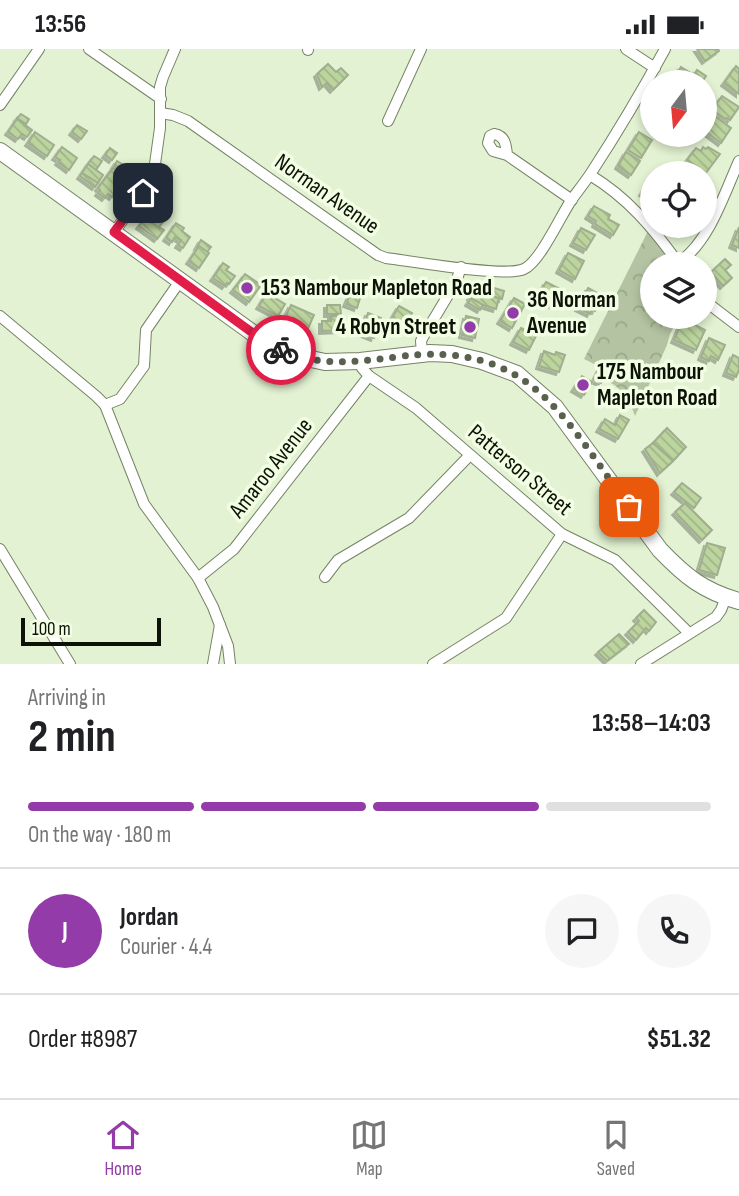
<!DOCTYPE html>
<meta charset="utf-8">
<style>
:root{--surface:#fff;--page:#f6f6f6;--text:#202124;--muted:#757577;--line:#e0e0e0;--accent:#933ba8}
body{margin:0;font-family:"Sofia Sans Condensed",sans-serif;background:var(--page);color:var(--text);height:100vh;display:flex;flex-direction:column;font-size:26px;white-space:nowrap}
*{box-sizing:border-box;margin:0}
p{font-size:23px;color:var(--muted)}
.icon{flex:none;width:38px;height:38px;fill:none;stroke:currentColor;stroke-width:2;stroke-linecap:round;stroke-linejoin:round}
.map{position:relative;height:615px;overflow:hidden}
.details{display:flex;flex-direction:column;background:var(--surface);flex:1}
.details>*{flex:none}
.needle{width:46px;rotate:196deg}
.tools{position:absolute;left:640px;top:21px;display:grid;gap:14px}
.tools a{display:grid;place-items:center;width:77px;height:77px;border-radius:50%;background:var(--surface);box-shadow:0 4px 10px #0003;font-size:35px}
.scale{position:absolute;left:21px;bottom:18px;width:140px;box-sizing:border-box;padding-left:7px;border:4px solid #0d1207;border-top:0;font-size:19px;line-height:24px;white-space:nowrap;color:#0d1207;-webkit-text-stroke:5px #f2fee4;paint-order:stroke}
.pin{position:absolute;display:grid;place-items:center;width:60px;height:60px;color:#fff;margin:-30px;border-radius:14px;box-shadow:0 4px 10px #0006}
.courier{position:absolute;display:grid;place-items:center;width:70px;height:70px;margin:-35px;border:5px solid #e11d48;border-radius:50%;background:#fff;color:#222;box-shadow:0 2px 9px #0007}
.summary em{font-style:normal;font-weight:700}
.summary div{display:flex;flex-direction:column-reverse}
.summary{display:flex;align-items:center;justify-content:space-between;height:119px;padding:0 28px}
h1{font-size:46px;font-weight:700;line-height:52px}
.bar{display:grid;grid-template-columns:repeat(4,1fr);gap:10px 7px;align-content:center;height:84px;padding:0 28px}
.bar i{height:9px;border-radius:5px;background:var(--line)}
.bar .current{background:var(--accent)}
.bar p{grid-column:span 4}
.line{display:flex;align-items:center;gap:18px;padding:0 28px;border-top:2px solid var(--line)}
.line div{flex:1}
.round{display:grid;place-items:center;flex:none;width:74px;height:74px;border-radius:37px;background:var(--page)}
.status{display:flex;justify-content:space-between;align-items:center;height:49px;padding:0 35px;background:var(--surface);direction:ltr}
.status svg{height:19px;fill:currentColor}
.tabs{display:flex;justify-content:space-around;align-items:center;height:98px;border-top:2px solid var(--line);background:var(--surface);font-size:19px;color:var(--muted)}
.tabs a{display:grid;justify-items:center;gap:4px}
.tabs .current{color:var(--accent)}
.map>svg:first-child{display:block}
.park{fill:url(#park-crowns)}
.building{fill:url(#building-back-hatch);stroke:#a0ae90;stroke-width:2;filter:url(#shadow)}
.lines{fill:none;stroke-linecap:round;stroke-linejoin:round}
.street-casing{stroke:#768366;stroke-width:12}
.secondary-casing{stroke:#768366;stroke-width:18}
.street{stroke:#fff;stroke-width:10}
.secondary{stroke:#fff;stroke-width:16}
.done{stroke:#58604e;stroke-width:7;stroke-dasharray:0 12.6}
.route{stroke:#e11d48;stroke-width:9}
.poi-dot{fill:#933ba8;stroke:#f2fee4;stroke-width:2.5}
.labels{text-anchor:middle;dominant-baseline:central;stroke-width:7;stroke-linejoin:round;paint-order:stroke}
.street-label{font-size:23px;fill:#0d1207;stroke:#f2fee4}
.poi-label{font-size:23px;font-weight:bold;fill:#0d1207;stroke:#f2fee4;text-anchor:start}
</style>
<div class="status"><b>13:56</b><svg viewBox="0 0 49 12"><path d="M0 12V9h3v3zM5 12V6h3v6zM10 12V3h3v9zM15 12V0h3v12zM26 1h20v11H26zM47 4h2v5h-2z"/></svg></div>
<div class="map">
<svg width="739" height="615" viewBox="0 0 739 615">
<defs>
<pattern id="park-crowns" width="20" height="18" patternUnits="userSpaceOnUse" patternTransform="scale(1.75)"><rect width="20" height="18" fill="#b4c4a2"/><path d="M2 6a3 3 0 1 1 6 0M12 15a3 3 0 1 1 6 0" fill="none" stroke="#9aa78a"/></pattern>
<pattern id="building-back-hatch" width="6" height="6" patternUnits="userSpaceOnUse" patternTransform="scale(1.75)"><rect width="6" height="6" fill="#bcd49e"/><path d="M-1 5l2 2M0 0l6 6M5-1l2 2" fill="none" stroke="#a0b587"/></pattern>
<filter id="shadow"><feDropShadow dx="-3" dy="3" stdDeviation="0" flood-color="#0004"/></filter>
</defs>
<rect width="100%" height="100%" fill="#e3f2d2"/>
<path class="park" d="M650,178l29,37h-26v53h26l-9,17 -3,11 -32,71c-7,-20 -12,-26 -30,-37l3,-8 -24,-12z"/>
<g class="building">
<polygon points="697,0 718,0 719,2 705,12"/>
<polygon points="328,15 336,23 341,19 348,26 333,41 327,34 322,38 317,25"/>
<polygon points="736,17 739,20 739,45 724,34"/>
<polygon points="681,18 694,26 697,21 706,27 702,33 679,33 674,30"/>
<polygon points="722,47 739,58 730,71 727,69 726,70 712,61"/>
<polygon points="21,65 29,70 26,75 17,69"/>
<polygon points="712,65 731,79 721,94 705,82 705,74"/>
<polygon points="17,70 32,81 27,88 22,85 18,90 8,83"/>
<polygon points="77,76 87,82 81,90 72,83"/>
<polygon points="35,83 54,96 47,107 28,94"/>
<polygon points="639,83 652,91 641,109 628,101"/>
<polygon points="62,98 77,109 69,121 58,113 60,111 55,108"/>
<polygon points="703,98 706,100 708,98 720,105 706,124 687,111 696,99 701,102"/>
<polygon points="110,99 117,104 112,111 105,106"/>
<polygon points="626,103 640,112 631,126 618,117"/>
<polygon points="94,107 102,112 96,121 88,115"/>
<polygon points="117,112 127,118 123,123 114,117"/>
<polygon points="88,115 103,126 98,134 82,124"/>
<polygon points="113,119 126,129 112,148 108,145 105,149 98,144 100,141 98,139"/>
<polygon points="82,124 98,134 95,138 80,127"/>
<polygon points="647,135 653,138 653,150 642,144"/>
<polygon points="594,157 610,166 608,170 619,176 613,186 595,175 596,172 588,167"/>
<polygon points="156,168 163,173 159,178 164,181 157,190 139,177 145,169 152,174"/>
<polygon points="176,174 184,179 182,182 190,188 183,199 178,196 181,191 175,188 172,193 166,189"/>
<polygon points="739,178 739,199 732,196"/>
<polygon points="581,179 595,186 586,201 573,194"/>
<polygon points="201,191 211,198 207,203 197,198"/>
<polygon points="199,197 209,204 199,219 189,212"/>
<polygon points="568,204 584,212 575,230 559,221"/>
<polygon points="725,210 731,216 725,221 732,229 723,237 711,223"/>
<polygon points="223,214 229,218 226,221 235,227 229,235 227,234 225,237 213,229"/>
<polygon points="245,225 261,236 249,253 233,241"/>
<polygon points="546,233 560,240 552,256 537,249"/>
<polygon points="476,239 487,246 499,249 496,260 483,256 470,248"/>
<polygon points="494,239 504,242 502,250 492,247"/>
<polygon points="588,239 599,245 596,252 599,253 595,262 592,261 590,265 578,259"/>
<polygon points="268,242 277,247 275,249 285,255 278,267 259,257"/>
<polygon points="351,243 361,246 357,259 346,255"/>
<polygon points="471,249 483,256 480,261 468,254"/>
<polygon points="514,249 525,255 512,279 500,272"/>
<polygon points="291,256 314,266 306,284 289,277 290,274 284,271"/>
<polygon points="327,256 340,256 341,265 327,265"/>
<polygon points="399,257 412,264 400,283 388,276"/>
<polygon points="368,264 381,269 374,289 361,284"/>
<polygon points="331,267 341,267 342,281 322,282 322,272 331,272"/>
<polygon points="466,267 479,270 475,289 462,286"/>
<polygon points="683,270 705,281 696,301 674,291"/>
<polygon points="521,279 536,287 529,301 513,293"/>
<polygon points="709,289 725,296 718,311 711,307 709,312 701,308"/>
<polygon points="544,302 555,306 556,303 565,306 559,323 539,317"/>
<polygon points="733,306 739,309 739,321 736,328 726,324"/>
<polygon points="600,319 607,322 601,334 594,331"/>
<polygon points="582,327 592,333 584,346 574,340"/>
<polygon points="603,341 611,344 608,353 600,349"/>
<polygon points="620,366 629,371 618,390 599,380 605,370 615,376"/>
<polygon points="667,379 686,398 673,412 653,394"/>
<polygon points="653,394 673,412 660,424 645,400"/>
<polygon points="682,434 701,449 694,459 674,443"/>
<polygon points="685,454 712,481 702,491 675,463"/>
<polygon points="707,494 725,499 717,526 699,521"/>
<polygon points="644,561 656,573 649,582 646,579 636,591 628,583 639,572 636,569"/>
<polygon points="619,585 629,595 607,612 598,603"/>
</g>
<g class="lines">
<g class="street-casing">
<g id="street">
<polyline points="89,0 161,50"/>
<polyline points="626,0 655,19"/>
<polyline points="308,1 308,0"/>
<polyline points="0,56 39,0"/>
<path d="M160,64l13,2 15,6 190,134 8,3c25,3 119,20 138,11 16,-7 37,-54 48,-70 6,-8 13,-17 19,-26 26,-40 51,-82 74,-124"/>
<polyline points="388,72 421,0"/>
<path d="M507,106c-1,-11 -2,-19 -13,-21l-4,2 -2,7 5,8 14,4 65,45"/>
<path d="M590,126c37,22 64,54 89,89"/>
<polyline points="114,183 143,144 150,134 154,122 160,79 160,38 163,28 175,0"/>
<path d="M678,214c31,-20 46,-69 61,-102"/>
<polyline points="705,252 739,278"/>
<polyline points="0,267 96,347 105,356 120,350 144,317 146,281 180,232"/>
<polyline points="422,304 421,292 423,288 456,233 461,218"/>
<polyline points="360,312 362,319 369,327 416,359 562,485 615,511 689,584"/>
<polyline points="105,356 144,455 198,529 213,558 228,597 230,615"/>
<polyline points="0,500 70,615"/>
<polyline points="325,528 338,511 409,469 470,406"/>
<polyline points="198,529 234,500 369,327"/>
<polyline points="213,615 220,576"/>
<polyline points="433,615 506,569 562,485"/>
<polyline points="641,615 716,568 721,561 726,548"/>
</g>
</g>
<g class="secondary-casing">
<path id="secondary" d="M0,102l257,185 20,12 20,8 28,6 35,-1 70,-8 22,1 30,7 35,13 38,33 105,143c25,26 43,41 79,51"/>
</g>
<use href="#street" class="street"/>
<use href="#secondary" class="secondary"/>
</g>
<g class="lines">
<path class="done" d="M281,301c37,17 76,12 115,7 132,-18 166,57 233,150"/>
<polyline class="route" points="143,144 114,183 257,287 281,301"/>
</g>
<g class="poi-dot">
<circle cx="247" cy="239" r="7"/>
<circle cx="513" cy="264" r="7"/>
<circle cx="470" cy="278" r="7"/>
<circle cx="583" cy="336" r="7"/>
</g>
<g class="labels">
<g class="street-label">
<text transform="translate(327 145) rotate(35)">Norman Avenue</text>
<text transform="translate(271 419) rotate(-52)">Amaroo Avenue</text>
<text transform="translate(520 421) rotate(40)">Patterson Street</text>
</g>
<g class="poi-label">
<text x="261" y="239">153 Nambour Mapleton Road</text>
<text x="527" y="251">36 Norman<tspan x="527" dy="26">Avenue</tspan></text>
<text x="456" y="278" text-anchor="end">4 Robyn Street</text>
<text x="597" y="323">175 Nambour<tspan x="597" dy="26">Mapleton Road</tspan></text>
</g>
</g>
</svg>
<div class="tools">
<a><svg class="needle" viewBox="-14 -14 28 28"><path d="M0-13l5 13h-10z" fill="#e53935"/><path d="M0 13l5-13h-10z" fill="#757577"/></svg></a>
<a><svg class="icon" aria-label="locate" viewBox="0 0 24 24"><circle cx="12" cy="12" r="6"/><path d="M12 2v4M12 18v4M2 12h4M18 12h4"/></svg></a>
<a><svg class="icon" aria-label="layers" viewBox="0 0 24 24"><path d="M12 4l9 5-9 5-9-5zM3 14l9 5 9-5"/></svg></a>
</div>
<div class="scale">100 m</div>
<div class="pin" style="left:629px;top:458px;background:#ea580c"><svg class="icon" aria-label="bag" viewBox="0 0 24 24"><path d="M5 8h14l-1 12H6zM9 8a3 3 0 0 1 6 0"/></svg></div>
<div class="pin" style="left:143px;top:144px;background:#1f2937"><svg class="icon" aria-label="home" viewBox="0 0 24 24"><path d="M3 11l9-7 9 7M6 9v11h12V9"/></svg></div>
<div class="courier" style="left:281px;top:301px"><svg class="icon" aria-label="bike" viewBox="0 0 24 24"><circle cx="6" cy="16" r="4"/><circle cx="18" cy="16" r="4"/><path d="M6 16l4-8h5l3 8M10 8l3 8H6M13 5h3"/></svg></div>
</div>
<section class="details">
<div class="summary"><div><h1>2 min</h1><p>Arriving in</p></div><em>13:58–14:03</em></div>
<div class="bar"><i class="current"></i><i class="current"></i><i class="current"></i><i></i><p>On the way · 180 m</p></div>
<div class="line" style="height:126px"><b class="round" style="background:var(--accent);color:#fff">J</b><div><b>Jordan</b><p>Courier · 4.4</p></div><a class="round"><svg class="icon" aria-label="chat" viewBox="0 0 24 24"><path d="M4 5h16v11H9l-5 4z"/></svg></a><a class="round"><svg class="icon" aria-label="phone" viewBox="0 0 24 24"><path d="M5 4h4l2 5-3 2q2 4 5 5l2-3 5 2v4C11 20 4 13 5 4z"/></svg></a></div>
<div class="line" style="height:91px"><div>Order #8987</div><b>$51.32</b></div>
</section>
<nav class="tabs">
<a class="current"><svg class="icon" aria-label="home" viewBox="0 0 24 24"><path d="M3 11l9-7 9 7M6 9v11h12V9"/></svg>Home</a>
<a><svg class="icon" aria-label="map" viewBox="0 0 24 24"><path d="M3 6l6-2 6 2 6-2v14l-6 2-6-2-6 2zM9 4v14M15 6v14"/></svg>Map</a>
<a><svg class="icon" aria-label="saved" viewBox="0 0 24 24"><path d="M7 4h10v16l-5-4-5 4z"/></svg>Saved</a>
</nav>
